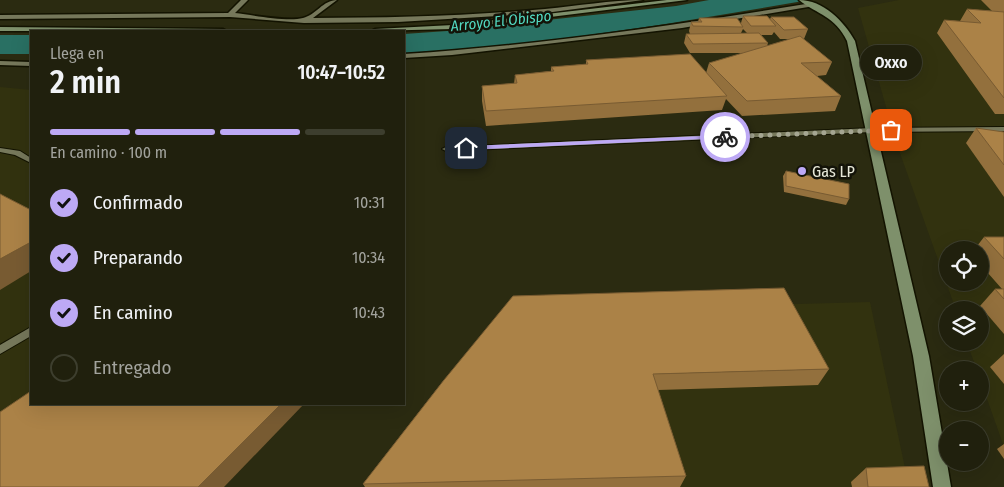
<!DOCTYPE html>
<html lang="es">
<meta charset="utf-8">
<style>
:root{--surface:#20200d;--page:#2d2d1b;--text:#f1f3f6;--muted:#a2a39d;--line:#3d3e2e;--accent:#bda9f5}
body{margin:0;font-family:"Fira Sans Condensed",sans-serif;background:var(--page);color:var(--text);height:100vh;display:flex;flex-direction:column;font-size:19px;white-space:nowrap}
*{box-sizing:border-box;margin:0}
p{font-size:16px;color:var(--muted)}
.icon{flex:none;width:28px;height:28px;fill:none;stroke:currentColor;stroke-width:2;stroke-linecap:round;stroke-linejoin:round}
.map{position:relative;flex:1;overflow:hidden}
.drawer{position:absolute;left:30px;top:30px;width:375px;height:375px;display:flex;flex-direction:column;background:var(--surface);border-radius:0px;box-shadow:0 5px 20px #0002,0 0 0 1px var(--line)}
.drawer>*{flex:none}
.fabs{position:absolute;left:939px;top:241px;display:grid;gap:10px}
.fabs a{display:grid;place-items:center;width:50px;height:50px;border-radius:50%;background:var(--surface);box-shadow:0 5px 20px #0002,0 0 0 1px var(--line);font-size:25px}
.pin{position:absolute;display:grid;place-items:center;width:42px;height:42px;color:#fff;margin:-21px;border-radius:10px;box-shadow:0 2px 8px #0006}
.courier{position:absolute;display:grid;place-items:center;width:50px;height:50px;margin:-25px;border:4px solid #bda9f5;border-radius:50%;background:#fff;color:#222;box-shadow:0 1px 6px #0007}
.bubble{position:absolute;height:35px;border-radius:18px;background:var(--surface);box-shadow:0 5px 20px #0002,0 0 0 1px var(--line);font-size:16px;font-weight:600;line-height:35px;text-align:center}
.headline em{font-style:normal;font-weight:600}
.headline div{display:flex;flex-direction:column-reverse}
.headline{display:flex;align-items:center;justify-content:space-between;height:85px;padding:0 20px}
h1{font-size:32px;font-weight:600;line-height:38px}
.bar{display:grid;grid-template-columns:repeat(4,1fr);gap:8px 5px;align-content:center;height:60px;padding:0 20px}
.bar i{height:6px;border-radius:4px;background:var(--line)}
.bar .current{background:var(--accent)}
.bar p{grid-column:span 4}
ol{padding:0 20px;list-style:none}
li{display:flex;align-items:center;gap:15px;height:55px}
li p{margin-inline-start:auto}
li .icon{padding:5px;border-radius:50%;background:var(--accent);color:#111;stroke-width:4}
li:last-child{color:var(--muted)}
li i{width:28px;height:28px;border:2px solid var(--line);border-radius:50%}
.map>svg:first-child{display:block}
.built{fill:#32320f;fill-rule:evenodd}
.water{fill:#297063}
.lines{fill:none;stroke-linecap:round;stroke-linejoin:round}
.lane-casing{stroke:#131300;stroke-width:2}
.street-casing{stroke:#131300;stroke-width:3}
.secondary-casing{stroke:#131300;stroke-width:3}
.lane{fill:#76785b;fill-rule:evenodd}
.street{fill:#76785b;fill-rule:evenodd}
.secondary{fill:#7e906b;fill-rule:evenodd}
.wall{fill:#93703d;fill-rule:evenodd}
.shaded-wall{fill:#785b32}
.building{fill:#ab8247;stroke:#785b32}
.route{fill:#bda9f5}
.done{stroke:#a5a692;stroke-width:5;stroke-dasharray:0 9}
.poi-dot{fill:#bda9f5;stroke:#131308;stroke-width:2}
.labels{text-anchor:middle;dominant-baseline:central;stroke-width:5;stroke-linejoin:round;paint-order:stroke}
.far-water-label{font-size:15px;font-style:italic;fill:#52d8c0;stroke:#131308}
.poi-label{font-size:16px;fill:#e7e8d8;stroke:#131308;text-anchor:start}
</style>
<div class="map">
<svg width="1004" height="487" viewBox="0 0 1004 487">
<rect width="100%" height="100%" fill="#2b2b11"/>
<g class="built">
<path d="M899,0h105v447l-24,-68v-9h-3l-10,-27 13,-1v-32h-24l-60,-168 -38,-134zM948,250h32v32h-32z"/>
<polygon points="0,87 31,90 31,404 0,447"/>
<polygon points="870,302 909,487 379,487 513,312"/>
</g>
<g class="water">
<path d="M709,0h100c-132,23 -271,46 -405,53v-19l43,-3 229,-25z"/>
<rect x="0" y="35" width="31" height="19"/>
</g>
<g class="lines">
<g class="lane-casing">
<g id="lane">
<polygon points="1004,127 1004,131 872,132 446,151 442,149 446,147 872,128"/>
<polygon points="0,148 20,151 31,158 31,163 15,155 0,152"/>
<polygon points="31,327 31,336 0,354 0,345"/>
</g>
</g>
<g class="street-casing">
<g id="street">
<path d="M241,0h7l-13,13c18,2 52,9 68,5 13,-3 20,-18 34,-18l-24,18c77,0 155,-2 232,-9 33,-3 65,-9 98,-9l-98,13 -147,9 -94,1 -74,-6 -230,2v-4l228,-2z"/>
<path d="M812,3l3,2 -1,1 -132,22 -230,27 -48,3v-4c137,-9 273,-29 408,-51z"/>
<polygon points="0,61 31,62 31,66 0,65"/>
</g>
</g>
<g class="secondary-casing">
<g id="secondary">
<polygon points="667,0 687,0 453,29 371,31 375,29 453,25"/>
<path d="M799,0c24,0 45,21 56,41l74,315 22,131h-18l-20,-131 -66,-315c-12,-25 -29,-26 -48,-41z"/>
<polygon points="0,27 223,29 227,31 0,31"/>
</g>
</g>
<use href="#lane" class="lane"/>
<use href="#street" class="street"/>
<use href="#secondary" class="secondary"/>
</g>
<g class="wall">
<polygon points="981,0 1004,0 1004,114 995,114 937,33 944,20 960,21 967,9 992,11"/>
<path d="M743,16l27,3 1,-2 37,12 -4,10h-1l29,23 -6,13 -9,1 24,20 -6,15 -93,5 -16,-17 -4,11 -236,16 -4,-25v-15l32,-2 1,-9 36,-4v-4l35,-3v-4l120,13 3,-10 36,-10h-55l-6,-10 2,-9h4l-1,-3 2,-9h7l1,-4 42,5zM743,29l4,4h-6zM774,32l6,7h12l-25,7 1,-3 -7,-8h11z"/>
<polygon points="976,128 1004,132 1004,197 966,143"/>
<polygon points="786,171 849,199 846,205 784,192 783,176"/>
<polygon points="984,237 1004,237 1004,299 1002,289 980,264 980,250 974,250"/>
<polygon points="995,289 1004,299 1004,334 980,306"/>
<polygon points="1004,354 1004,384 990,367"/>
<polygon points="829,369 818,385 658,390 686,476 680,487 365,487 363,484 444,380"/>
<polygon points="1004,444 1004,459 997,449"/>
<polygon points="866,468 929,487 852,487 851,482"/>
</g>
<g class="shaded-wall">
<polygon points="31,242 31,271 0,290 0,259"/>
<polygon points="281,404 304,404 224,487 198,487"/>
</g>
<g class="building">
<polygon points="967,9 1004,12 1004,98 944,20 981,23"/>
<polygon points="743,16 767,16 776,26 751,26"/>
<polygon points="771,17 794,17 808,29 784,30"/>
<polygon points="699,18 737,18 743,27 693,26 691,22 702,22"/>
<polygon points="759,33 768,43 693,44 686,34"/>
<polygon points="800,36 832,62 801,63 841,96 747,101 709,63"/>
<polygon points="690,54 727,96 486,111 482,86 517,83 515,75 554,71 551,67 588,64 586,60"/>
<polygon points="976,128 1004,132 1004,165"/>
<polygon points="786,171 849,184 849,199 786,186"/>
<polygon points="0,194 31,210 31,242 0,259"/>
<polygon points="984,237 1004,237 1004,259"/>
<polygon points="784,288 829,369 653,374 686,476 363,484 444,380 513,296"/>
<polygon points="995,289 1004,289 1004,299"/>
<polygon points="31,391 31,404 281,404 198,487 0,487 0,412"/>
<polygon points="924,466 929,487 868,487 866,468"/>
</g>
<polygon class="route" points="725,135 728,138 466,150 462,148 466,146"/>
<g class="lines">
<polyline class="done" points="725,137 891,130"/>
</g>
<circle class="poi-dot" cx="802" cy="171" r="5"/>
<g class="labels">
<g class="far-water-label">
<text transform="translate(501 21) rotate(-6)">Arroyo El Obispo</text>
</g>
<g class="poi-label">
<text x="812" y="171">Gas LP</text>
</g>
</g>
</svg>
<div class="fabs">
<a><svg class="icon" aria-label="locate" viewBox="0 0 24 24"><circle cx="12" cy="12" r="6"/><path d="M12 2v4M12 18v4M2 12h4M18 12h4"/></svg></a>
<a><svg class="icon" aria-label="layers" viewBox="0 0 24 24"><path d="M12 4l9 5-9 5-9-5zM3 14l9 5 9-5"/></svg></a>
<a>+</a>
<a>−</a>
</div>
<div class="pin" style="left:891px;top:130px;background:#ea580c"><svg class="icon" aria-label="bag" viewBox="0 0 24 24"><path d="M5 8h14l-1 12H6zM9 8a3 3 0 0 1 6 0"/></svg></div>
<div class="pin" style="left:466px;top:148px;background:#1f2937"><svg class="icon" aria-label="home" viewBox="0 0 24 24"><path d="M3 11l9-7 9 7M6 9v11h12V9"/></svg></div>
<div class="courier" style="left:725px;top:137px"><svg class="icon" aria-label="bike" viewBox="0 0 24 24"><circle cx="6" cy="16" r="4"/><circle cx="18" cy="16" r="4"/><path d="M6 16l4-8h5l3 8M10 8l3 8H6M13 5h3"/></svg></div>
<div class="bubble" style="left:860px;top:45px;width:62px">Oxxo</div>
<section class="drawer">
<div class="headline"><div><h1>2 min</h1><p>Llega en</p></div><em>10:47–10:52</em></div>
<div class="bar"><i class="current"></i><i class="current"></i><i class="current"></i><i></i><p>En camino · 100 m</p></div>
<ol>
<li><svg class="icon" aria-label="check" viewBox="0 0 24 24"><path d="M5 12l5 5 9-10"/></svg>Confirmado<p>10:31</p></li>
<li><svg class="icon" aria-label="check" viewBox="0 0 24 24"><path d="M5 12l5 5 9-10"/></svg>Preparando<p>10:34</p></li>
<li><svg class="icon" aria-label="check" viewBox="0 0 24 24"><path d="M5 12l5 5 9-10"/></svg>En camino<p>10:43</p></li>
<li><i></i>Entregado</li>
</ol>
</section>
</div>
